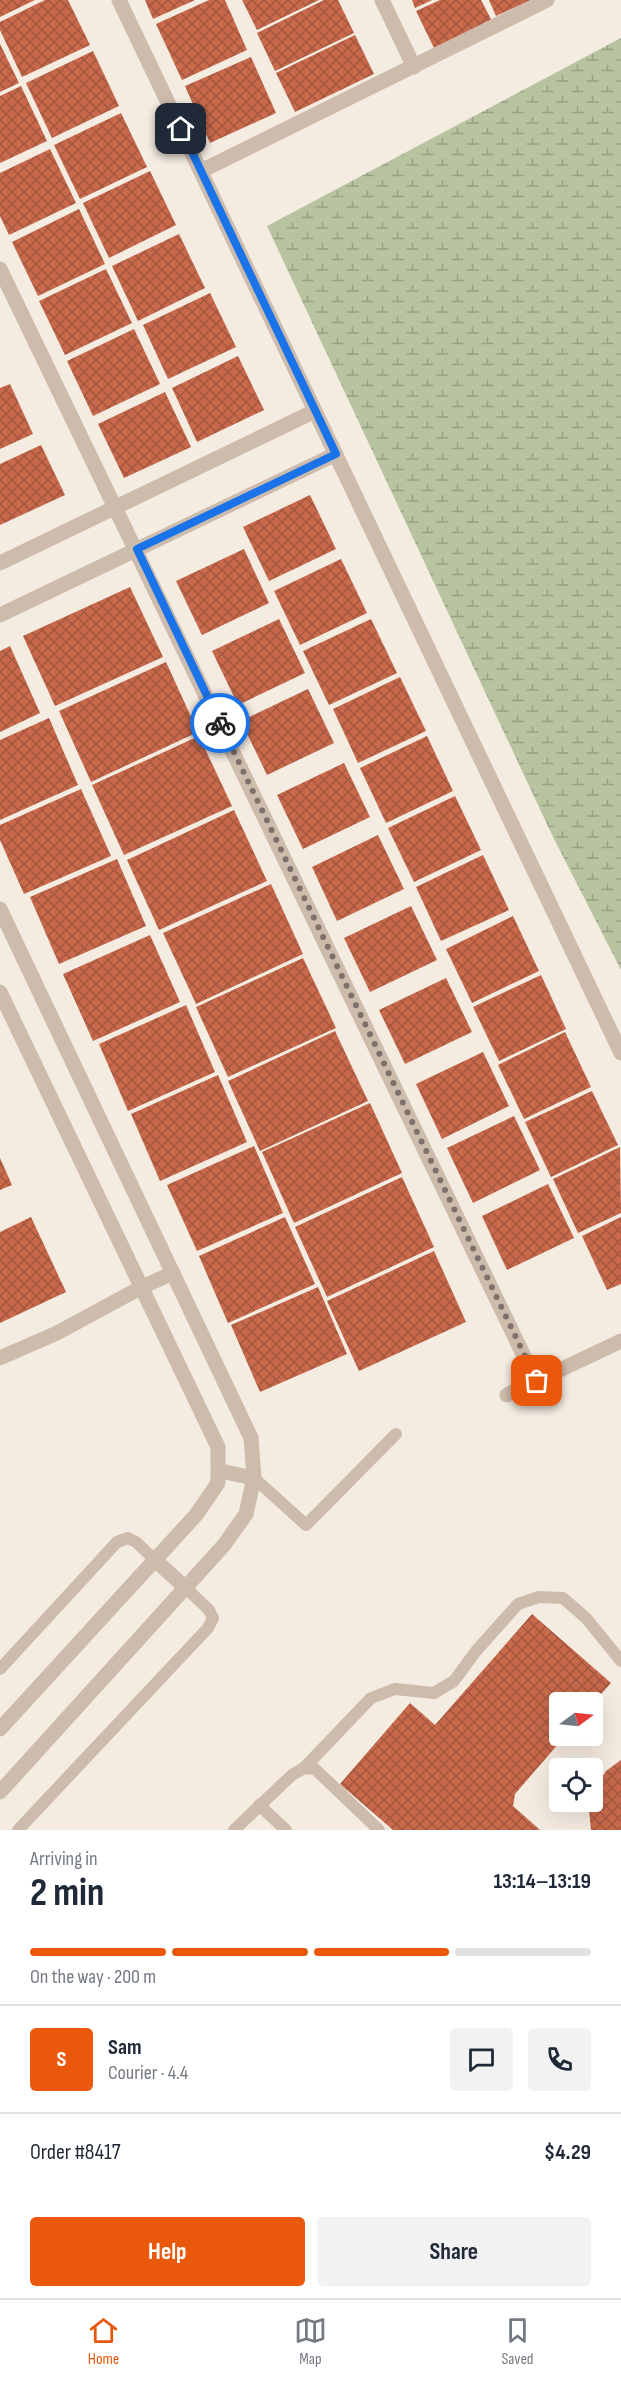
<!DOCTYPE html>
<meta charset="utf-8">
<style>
:root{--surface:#fff;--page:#f2f2f3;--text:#1f2937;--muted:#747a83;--line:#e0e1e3;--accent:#ea580c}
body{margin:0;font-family:"Sofia Sans Condensed",sans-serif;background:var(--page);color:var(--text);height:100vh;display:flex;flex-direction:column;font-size:22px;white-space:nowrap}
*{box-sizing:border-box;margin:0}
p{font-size:20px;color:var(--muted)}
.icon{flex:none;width:33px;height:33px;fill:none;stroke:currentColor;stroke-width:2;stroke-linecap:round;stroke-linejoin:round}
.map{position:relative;height:1830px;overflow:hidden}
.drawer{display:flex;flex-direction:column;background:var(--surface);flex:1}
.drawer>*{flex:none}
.needle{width:39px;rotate:75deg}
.tools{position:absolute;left:549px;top:1692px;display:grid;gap:12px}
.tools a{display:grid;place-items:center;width:54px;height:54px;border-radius:6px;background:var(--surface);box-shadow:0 6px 24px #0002;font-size:30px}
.pin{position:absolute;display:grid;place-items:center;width:51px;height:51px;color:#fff;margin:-26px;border-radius:12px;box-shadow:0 3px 9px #0006}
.courier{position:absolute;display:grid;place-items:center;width:60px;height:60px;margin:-30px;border:4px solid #1a73e8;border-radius:50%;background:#fff;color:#222;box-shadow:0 2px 8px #0007}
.summary em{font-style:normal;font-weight:700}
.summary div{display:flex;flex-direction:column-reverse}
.summary{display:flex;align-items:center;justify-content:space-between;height:102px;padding:0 30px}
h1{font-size:39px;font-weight:700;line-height:45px}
.bar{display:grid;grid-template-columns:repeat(4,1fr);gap:9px 6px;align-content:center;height:72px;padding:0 30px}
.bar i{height:8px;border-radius:4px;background:var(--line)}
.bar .selected{background:var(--accent)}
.bar p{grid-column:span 4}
.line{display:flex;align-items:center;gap:15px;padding:0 30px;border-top:2px solid var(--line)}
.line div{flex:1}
.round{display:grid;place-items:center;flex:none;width:63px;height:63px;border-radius:6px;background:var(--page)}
.button{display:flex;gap:12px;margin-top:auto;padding:12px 30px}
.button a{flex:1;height:69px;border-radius:6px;background:var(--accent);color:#fff;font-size:24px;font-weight:700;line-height:69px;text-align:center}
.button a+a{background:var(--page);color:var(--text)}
.tabs{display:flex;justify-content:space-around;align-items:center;height:84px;border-top:2px solid var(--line);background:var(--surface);font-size:16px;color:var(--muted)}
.tabs a{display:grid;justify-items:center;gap:3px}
.tabs .selected{color:var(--accent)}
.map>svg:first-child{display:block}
.wetland{fill:url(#wetland-marsh)}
.building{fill:url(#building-cross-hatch)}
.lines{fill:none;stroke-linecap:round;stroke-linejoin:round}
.lane{stroke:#cdbbac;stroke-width:12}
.street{stroke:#cdbbac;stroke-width:15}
.done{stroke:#7c716b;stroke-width:6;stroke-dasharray:0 10.8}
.route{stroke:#1a73e8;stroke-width:8}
</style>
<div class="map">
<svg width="621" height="1830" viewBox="0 0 621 1830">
<defs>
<pattern id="wetland-marsh" width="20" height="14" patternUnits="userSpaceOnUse" patternTransform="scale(1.5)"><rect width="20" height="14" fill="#b8c4a0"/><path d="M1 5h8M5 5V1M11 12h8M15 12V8" fill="none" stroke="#97a083"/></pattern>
<pattern id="building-cross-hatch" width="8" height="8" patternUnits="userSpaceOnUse" patternTransform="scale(1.5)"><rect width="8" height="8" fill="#c8694b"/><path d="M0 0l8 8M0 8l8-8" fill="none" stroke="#a4573f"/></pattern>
</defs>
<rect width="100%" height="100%" fill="#f4ebe1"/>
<polygon class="wetland" points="621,38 621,970 553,837 267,226"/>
<g class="building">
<polygon points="0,0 35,0 0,17"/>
<polygon points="45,0 68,0 90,45 22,77 0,30 0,22"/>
<polygon points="145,0 195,0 153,19"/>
<polygon points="209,0 225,0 247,50 182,80 156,24"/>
<polygon points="242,0 319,0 257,30"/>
<polygon points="324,0 338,0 354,33 275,71 257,33"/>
<polygon points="412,0 432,0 415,8"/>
<polygon points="440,0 481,0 492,21 434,48 416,11"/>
<polygon points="489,0 531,0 496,16"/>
<polygon points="355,35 374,74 295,112 276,73"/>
<polygon points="0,44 19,83 0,92"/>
<polygon points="93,51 119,106 52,138 26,83"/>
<polygon points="251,57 276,113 210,143 185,86"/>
<polygon points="21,86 47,141 0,163 0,96"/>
<polygon points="121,113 147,167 80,199 54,145"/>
<polygon points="50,149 76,203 9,235 0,216 0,173"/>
<polygon points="150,171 176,225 109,258 83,203"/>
<polygon points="79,209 105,264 38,296 12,242"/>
<polygon points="179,234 205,288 138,321 112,266"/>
<polygon points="106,269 132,323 65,355 39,301"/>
<polygon points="210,293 236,347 168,379 143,325"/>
<polygon points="134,329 160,384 93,416 67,361"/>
<polygon points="238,356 264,410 197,442 172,388"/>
<polygon points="10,384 33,434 0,449 0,388"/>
<polygon points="165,392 191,447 124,478 98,424"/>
<polygon points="41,445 65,495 0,525 0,464"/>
<polygon points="310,495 336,549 269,581 243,527"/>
<polygon points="244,549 269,603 202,635 176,581"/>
<polygon points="341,559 367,613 300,645 274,591"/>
<polygon points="130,587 163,657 55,706 23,636"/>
<polygon points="279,619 305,673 238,705 212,651"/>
<polygon points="371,619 397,673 329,705 303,651"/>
<polygon points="10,646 40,713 0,732 0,651"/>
<polygon points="166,662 198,732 91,782 59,711"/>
<polygon points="400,677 426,731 358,763 333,709"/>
<polygon points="308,689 334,743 267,775 241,721"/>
<polygon points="49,718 78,785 0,820 0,740"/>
<polygon points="199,736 232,806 124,855 92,785"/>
<polygon points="427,736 453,791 386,823 360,768"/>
<polygon points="344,763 370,817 303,849 277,795"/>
<polygon points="81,789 111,856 24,894 0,840 0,825"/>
<polygon points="455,796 481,850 414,882 388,828"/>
<polygon points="234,810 267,881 159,930 127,860"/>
<polygon points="378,835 404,889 337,921 312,867"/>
<polygon points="483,855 509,910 441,941 416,887"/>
<polygon points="117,859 146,926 59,964 30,897"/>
<polygon points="271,884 303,954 196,1004 163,933"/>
<polygon points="411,906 437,960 370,992 344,938"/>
<polygon points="513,916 539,971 472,1003 446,949"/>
<polygon points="150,935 180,1002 93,1041 63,974"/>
<polygon points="303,958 336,1028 228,1077 196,1007"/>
<polygon points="541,975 566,1029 499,1061 473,1007"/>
<polygon points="446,978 472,1032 405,1064 379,1010"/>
<polygon points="186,1005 215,1072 128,1111 99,1044"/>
<polygon points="335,1031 368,1101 260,1151 228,1081"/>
<polygon points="565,1032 591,1087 524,1119 498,1065"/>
<polygon points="483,1052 509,1106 442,1139 416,1084"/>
<polygon points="218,1075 247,1142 160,1181 131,1114"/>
<polygon points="592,1091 618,1145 551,1177 525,1122"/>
<polygon points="370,1103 402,1173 294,1223 262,1152"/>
<polygon points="514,1116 540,1170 473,1203 447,1148"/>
<polygon points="254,1146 283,1213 197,1251 167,1185"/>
<polygon points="620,1147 621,1213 578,1233 553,1179"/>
<polygon points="0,1158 12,1185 0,1190"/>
<polygon points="402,1177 434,1247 327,1297 295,1227"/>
<polygon points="548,1184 574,1238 507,1270 482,1216"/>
<polygon points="31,1217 66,1292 0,1323 0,1232"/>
<polygon points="285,1217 315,1284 228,1323 199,1256"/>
<polygon points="621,1217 621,1284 607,1290 582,1236"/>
<polygon points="434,1251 466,1322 359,1371 327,1301"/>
<polygon points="318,1287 347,1354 260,1392 231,1325"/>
<polygon points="532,1614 611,1683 594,1702 560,1702 560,1736 565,1736 515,1794 513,1806 540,1830 393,1830 340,1784 410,1703 435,1725"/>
<polygon points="621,1760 621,1830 591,1830 589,1810 594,1789 606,1771"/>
</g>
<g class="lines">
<g class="lane">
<polyline points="254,1478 306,1525 396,1434"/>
<polyline points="0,1669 117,1542 128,1538 136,1542 155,1560"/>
<polyline points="304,1768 371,1698 395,1689 434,1693 454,1681 476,1651 518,1604 539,1597 563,1598 586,1618 621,1661"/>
<polyline points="259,1805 286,1830"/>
<polyline points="18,1830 208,1628 213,1618 209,1610 186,1588"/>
<polyline points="234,1830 292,1775 304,1768 315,1769 379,1830"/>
</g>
<g class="street">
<polyline points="119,0 621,1053"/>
<polyline points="382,0 414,67"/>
<polyline points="201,171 547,0"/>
<polyline points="0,269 536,1381"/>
<polyline points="0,563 315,411"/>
<polyline points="0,615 336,454"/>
<polyline points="0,909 251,1438 254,1478 246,1514 224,1545 0,1792"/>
<polyline points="0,992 218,1447 218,1483 196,1515 0,1729"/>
<polyline points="0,1358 57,1333 142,1287 173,1273"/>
<polyline points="507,1395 621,1341"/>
<polyline points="220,1471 254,1478"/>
<polyline points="155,1560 186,1588"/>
</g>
</g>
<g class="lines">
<polyline class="done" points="220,723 537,1381"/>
<polyline class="route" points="181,129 336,454 137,549 220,723"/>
</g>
</svg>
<div class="tools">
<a><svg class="needle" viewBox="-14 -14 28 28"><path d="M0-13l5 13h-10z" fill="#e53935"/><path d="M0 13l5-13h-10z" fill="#747a83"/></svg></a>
<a><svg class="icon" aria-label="locate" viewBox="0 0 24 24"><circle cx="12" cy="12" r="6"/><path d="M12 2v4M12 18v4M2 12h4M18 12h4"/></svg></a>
</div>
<div class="pin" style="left:537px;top:1381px;background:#ea580c"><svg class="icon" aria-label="bag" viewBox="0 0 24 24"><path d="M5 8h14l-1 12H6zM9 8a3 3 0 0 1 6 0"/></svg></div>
<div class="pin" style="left:181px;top:129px;background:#1f2937"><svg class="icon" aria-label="home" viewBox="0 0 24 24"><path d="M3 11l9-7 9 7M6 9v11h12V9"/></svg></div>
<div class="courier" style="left:220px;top:723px"><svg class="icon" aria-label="bike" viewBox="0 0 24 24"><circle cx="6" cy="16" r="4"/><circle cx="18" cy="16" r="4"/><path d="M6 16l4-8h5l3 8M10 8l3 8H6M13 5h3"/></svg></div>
</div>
<section class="drawer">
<div class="summary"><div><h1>2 min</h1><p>Arriving in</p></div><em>13:14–13:19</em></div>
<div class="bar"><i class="selected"></i><i class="selected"></i><i class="selected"></i><i></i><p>On the way · 200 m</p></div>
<div class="line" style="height:108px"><b class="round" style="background:var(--accent);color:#fff">S</b><div><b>Sam</b><p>Courier · 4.4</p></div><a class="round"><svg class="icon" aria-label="chat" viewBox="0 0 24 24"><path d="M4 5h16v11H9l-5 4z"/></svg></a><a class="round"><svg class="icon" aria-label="phone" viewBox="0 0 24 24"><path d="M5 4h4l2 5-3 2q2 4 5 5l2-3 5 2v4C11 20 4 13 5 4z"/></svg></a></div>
<div class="line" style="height:78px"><div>Order #8417</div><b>$4.29</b></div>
<div class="button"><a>Help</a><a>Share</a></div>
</section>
<nav class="tabs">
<a class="selected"><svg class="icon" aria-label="home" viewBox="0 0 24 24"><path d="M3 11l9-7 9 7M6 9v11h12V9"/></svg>Home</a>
<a><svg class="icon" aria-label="map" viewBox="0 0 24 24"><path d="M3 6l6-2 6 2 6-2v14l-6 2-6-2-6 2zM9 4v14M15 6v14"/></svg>Map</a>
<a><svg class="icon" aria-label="saved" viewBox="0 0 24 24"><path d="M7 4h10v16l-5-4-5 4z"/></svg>Saved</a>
</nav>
